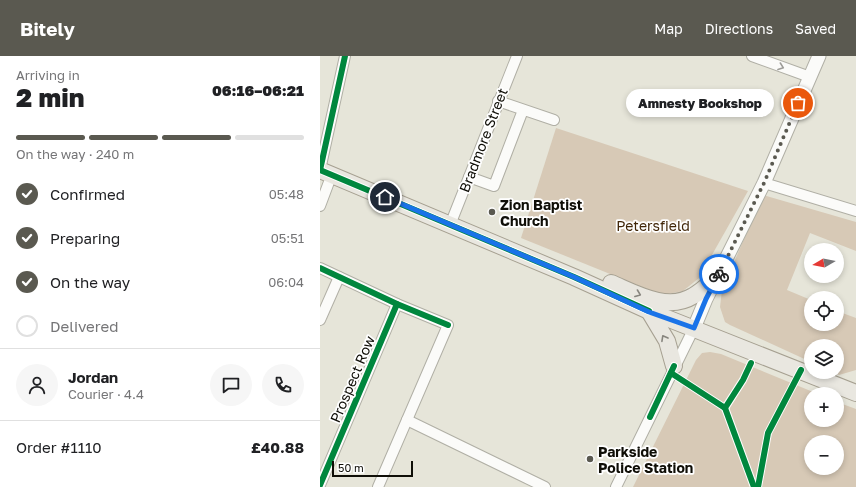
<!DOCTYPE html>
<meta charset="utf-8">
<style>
:root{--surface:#fff;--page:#f6f6f6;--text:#202124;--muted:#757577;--line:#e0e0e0;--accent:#5a5950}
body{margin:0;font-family:"Golos Text",sans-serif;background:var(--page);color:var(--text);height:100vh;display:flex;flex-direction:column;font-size:15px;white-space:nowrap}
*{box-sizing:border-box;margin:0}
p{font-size:13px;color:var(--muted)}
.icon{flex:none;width:22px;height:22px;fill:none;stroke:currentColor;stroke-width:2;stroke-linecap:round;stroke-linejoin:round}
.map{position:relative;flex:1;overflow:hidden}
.drawer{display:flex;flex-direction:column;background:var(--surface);width:320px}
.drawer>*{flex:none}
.needle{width:26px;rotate:260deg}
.controls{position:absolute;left:484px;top:187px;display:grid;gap:8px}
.controls a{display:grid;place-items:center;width:40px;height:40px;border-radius:50%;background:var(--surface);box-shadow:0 2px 6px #0003;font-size:20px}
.scale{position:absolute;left:12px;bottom:10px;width:81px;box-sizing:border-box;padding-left:4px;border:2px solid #0f0e07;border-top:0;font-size:11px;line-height:14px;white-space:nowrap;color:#0f0e07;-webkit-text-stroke:3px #fff;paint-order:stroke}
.pin{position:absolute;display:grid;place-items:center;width:34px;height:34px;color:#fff;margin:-17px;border:2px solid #fff;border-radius:50%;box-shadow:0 1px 4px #0007}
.courier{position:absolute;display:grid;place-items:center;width:40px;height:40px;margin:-20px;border:3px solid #1a73e8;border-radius:50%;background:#fff;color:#222;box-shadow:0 1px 5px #0007}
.bubble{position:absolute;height:28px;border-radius:14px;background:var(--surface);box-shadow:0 2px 6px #0003;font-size:13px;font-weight:800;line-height:28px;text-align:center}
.head em{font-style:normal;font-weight:800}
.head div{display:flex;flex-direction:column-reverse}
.head{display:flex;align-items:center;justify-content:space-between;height:68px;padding:0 16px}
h1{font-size:26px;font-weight:800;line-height:30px}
.bar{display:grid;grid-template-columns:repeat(4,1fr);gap:6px 4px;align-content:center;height:48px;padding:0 16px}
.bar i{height:5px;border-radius:3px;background:var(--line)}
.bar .current{background:var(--accent)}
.bar p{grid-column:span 4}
.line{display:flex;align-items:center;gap:10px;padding:0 16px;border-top:1px solid var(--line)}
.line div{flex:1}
.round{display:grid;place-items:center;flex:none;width:42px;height:42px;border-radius:21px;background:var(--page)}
ol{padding:0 16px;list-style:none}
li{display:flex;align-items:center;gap:12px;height:44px}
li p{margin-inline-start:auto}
li .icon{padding:4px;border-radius:50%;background:var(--accent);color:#fff;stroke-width:4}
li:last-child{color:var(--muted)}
li i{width:22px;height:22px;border:2px solid var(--line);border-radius:50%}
header{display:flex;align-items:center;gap:24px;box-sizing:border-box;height:56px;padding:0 20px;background:var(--accent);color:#fff}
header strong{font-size:19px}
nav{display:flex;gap:22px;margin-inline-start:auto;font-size:14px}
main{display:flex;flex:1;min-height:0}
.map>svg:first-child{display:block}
.green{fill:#d7c9b6;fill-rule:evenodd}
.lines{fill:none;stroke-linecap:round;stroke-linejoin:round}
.minor-casing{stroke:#b0afa5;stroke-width:12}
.tertiary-casing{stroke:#b0afa5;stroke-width:15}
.primary-casing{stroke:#a6a091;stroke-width:18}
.minor{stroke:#fbfbf9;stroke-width:10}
.tertiary{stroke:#fbfbf9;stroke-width:13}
.primary{stroke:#e9e7e0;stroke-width:16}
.cycleway-casing{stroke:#fff;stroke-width:8}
.cycleway{stroke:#00873e;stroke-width:6}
.oneway{stroke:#9d9c98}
.oneway2{stroke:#87857e}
.done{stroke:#5a5950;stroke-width:4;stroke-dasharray:0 7.2}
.route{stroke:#1a73e8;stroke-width:5}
.poi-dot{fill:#5a5950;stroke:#fff;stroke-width:1.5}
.labels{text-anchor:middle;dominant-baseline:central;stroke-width:3.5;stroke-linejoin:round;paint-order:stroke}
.street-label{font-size:14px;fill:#0f0e07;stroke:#fff}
.poi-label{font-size:14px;font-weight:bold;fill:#0f0e07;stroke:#fff;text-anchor:start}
.park-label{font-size:14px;fill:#402507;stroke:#fff}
</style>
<header>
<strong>Bitely</strong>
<nav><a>Map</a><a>Directions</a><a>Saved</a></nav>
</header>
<main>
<section class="drawer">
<div class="head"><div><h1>2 min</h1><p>Arriving in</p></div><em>06:16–06:21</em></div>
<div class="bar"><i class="current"></i><i class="current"></i><i class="current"></i><i></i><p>On the way · 240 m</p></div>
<ol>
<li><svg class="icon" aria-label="check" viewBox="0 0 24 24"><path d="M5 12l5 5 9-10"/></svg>Confirmed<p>05:48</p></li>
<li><svg class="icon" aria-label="check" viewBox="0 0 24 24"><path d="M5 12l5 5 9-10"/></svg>Preparing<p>05:51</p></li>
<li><svg class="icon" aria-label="check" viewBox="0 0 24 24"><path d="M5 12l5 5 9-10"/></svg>On the way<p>06:04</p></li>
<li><i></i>Delivered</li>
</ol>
<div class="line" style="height:72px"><a class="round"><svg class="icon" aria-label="person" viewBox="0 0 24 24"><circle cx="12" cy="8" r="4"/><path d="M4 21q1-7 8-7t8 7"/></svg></a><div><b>Jordan</b><p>Courier · 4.4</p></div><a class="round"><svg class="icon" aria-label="chat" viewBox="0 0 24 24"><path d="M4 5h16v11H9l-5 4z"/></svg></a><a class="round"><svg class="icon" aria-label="phone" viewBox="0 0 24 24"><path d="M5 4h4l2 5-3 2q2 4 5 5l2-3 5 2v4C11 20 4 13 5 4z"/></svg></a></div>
<div class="line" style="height:52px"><div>Order #1110</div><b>£40.88</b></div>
</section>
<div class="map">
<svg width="536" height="431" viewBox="0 0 536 431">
<rect width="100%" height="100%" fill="#e6e5d9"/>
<g class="green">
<polygon points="236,72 428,135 379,222 363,235 342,239 201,182"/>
<polygon points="443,139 536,166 536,195 490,177 467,234 491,244 491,268 517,268 517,255 536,262 536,314 519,319 513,316 517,316 517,290 491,290 491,306 410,269 405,266 400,251 402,234"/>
<path d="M390,296l11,2 97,40h-7v26h26v-18l19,7v78h-223l63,-127 6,-7zM491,386h26v26h-26z"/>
</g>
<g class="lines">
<g class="minor-casing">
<g id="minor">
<polyline points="432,0 490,21"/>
<polyline points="178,45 234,64"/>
<polyline points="0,114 25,0"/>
<polyline points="149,121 174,130 203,54"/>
<polyline points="444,127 536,155"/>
<polyline points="0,150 12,118"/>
<polyline points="130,169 197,0"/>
<polyline points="0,212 77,248 128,269 58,431"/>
<polyline points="0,264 19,221"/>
<polyline points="87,364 225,431"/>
<polyline points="0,429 77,248"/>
<polyline points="296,431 374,272"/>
</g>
</g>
<g class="tertiary-casing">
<polyline id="tertiary" points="374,272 386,243 444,127 499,0"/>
</g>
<g class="primary-casing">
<g id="primary">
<polyline points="0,114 254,221 329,255 536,337"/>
<path d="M291,227c24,10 56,29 82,13 9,-5 16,-12 24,-19"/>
<polyline points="329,255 347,285 354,310"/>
</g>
</g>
<use href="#minor" class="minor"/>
<use href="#tertiary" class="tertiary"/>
<use href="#primary" class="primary"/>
<g class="cycleway-casing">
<g id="cycleway">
<polyline points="0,114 254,221 329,255"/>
<polyline points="0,114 25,0"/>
<polyline points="0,212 77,248 128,269"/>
<polyline points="351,317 405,352 434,431"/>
<polyline points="405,352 423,324 431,307"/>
<polyline points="330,361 354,310"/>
<polyline points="0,429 77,248"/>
<polyline points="438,431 448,377 481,314"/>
</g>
</g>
<use href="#cycleway" class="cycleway"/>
</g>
<defs><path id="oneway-chevron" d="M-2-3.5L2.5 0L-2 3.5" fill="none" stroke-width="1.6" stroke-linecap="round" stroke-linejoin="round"/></defs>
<use class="oneway" href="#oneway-chevron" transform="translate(461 11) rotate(20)"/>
<g class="oneway2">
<use href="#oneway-chevron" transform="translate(318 238) rotate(21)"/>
<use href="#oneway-chevron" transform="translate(344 282) rotate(-119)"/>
</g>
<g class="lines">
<polyline class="done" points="399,218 444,127 478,47"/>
<polyline class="route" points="65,141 254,221 329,256 374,272 386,243 399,218"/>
</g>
<g class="poi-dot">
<circle cx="172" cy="156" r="4"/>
<circle cx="270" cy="403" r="4"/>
</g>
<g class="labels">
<g class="street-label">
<text transform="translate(163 84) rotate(-69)">Bradmore Street</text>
<text transform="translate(32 323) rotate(-67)">Prospect Row</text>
</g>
<g class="poi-label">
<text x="180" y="148">Zion Baptist<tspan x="180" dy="16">Church</tspan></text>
<text x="278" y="395">Parkside<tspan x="278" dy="16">Police Station</tspan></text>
</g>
<g class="park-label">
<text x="333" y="169">Petersfield</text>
</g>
</g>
</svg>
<div class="controls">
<a><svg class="needle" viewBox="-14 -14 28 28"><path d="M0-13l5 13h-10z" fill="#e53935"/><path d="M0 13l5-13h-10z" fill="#757577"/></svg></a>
<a><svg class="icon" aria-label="locate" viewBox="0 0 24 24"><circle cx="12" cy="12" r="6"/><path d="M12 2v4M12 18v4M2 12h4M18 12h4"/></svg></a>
<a><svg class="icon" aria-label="layers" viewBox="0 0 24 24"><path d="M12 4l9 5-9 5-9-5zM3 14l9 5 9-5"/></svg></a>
<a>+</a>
<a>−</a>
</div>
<div class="scale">50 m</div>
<div class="pin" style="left:478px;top:47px;background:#ea580c"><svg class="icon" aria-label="bag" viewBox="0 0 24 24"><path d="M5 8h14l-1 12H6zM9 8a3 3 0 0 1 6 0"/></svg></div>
<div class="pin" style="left:65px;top:141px;background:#1f2937"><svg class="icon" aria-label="home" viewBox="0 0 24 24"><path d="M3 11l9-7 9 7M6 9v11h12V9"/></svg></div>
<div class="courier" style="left:399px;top:218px"><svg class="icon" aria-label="bike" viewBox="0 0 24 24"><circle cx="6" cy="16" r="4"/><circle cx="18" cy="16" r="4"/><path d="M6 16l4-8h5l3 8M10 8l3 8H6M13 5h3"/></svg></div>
<div class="bubble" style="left:306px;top:33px;width:148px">Amnesty Bookshop</div>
</div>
</main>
